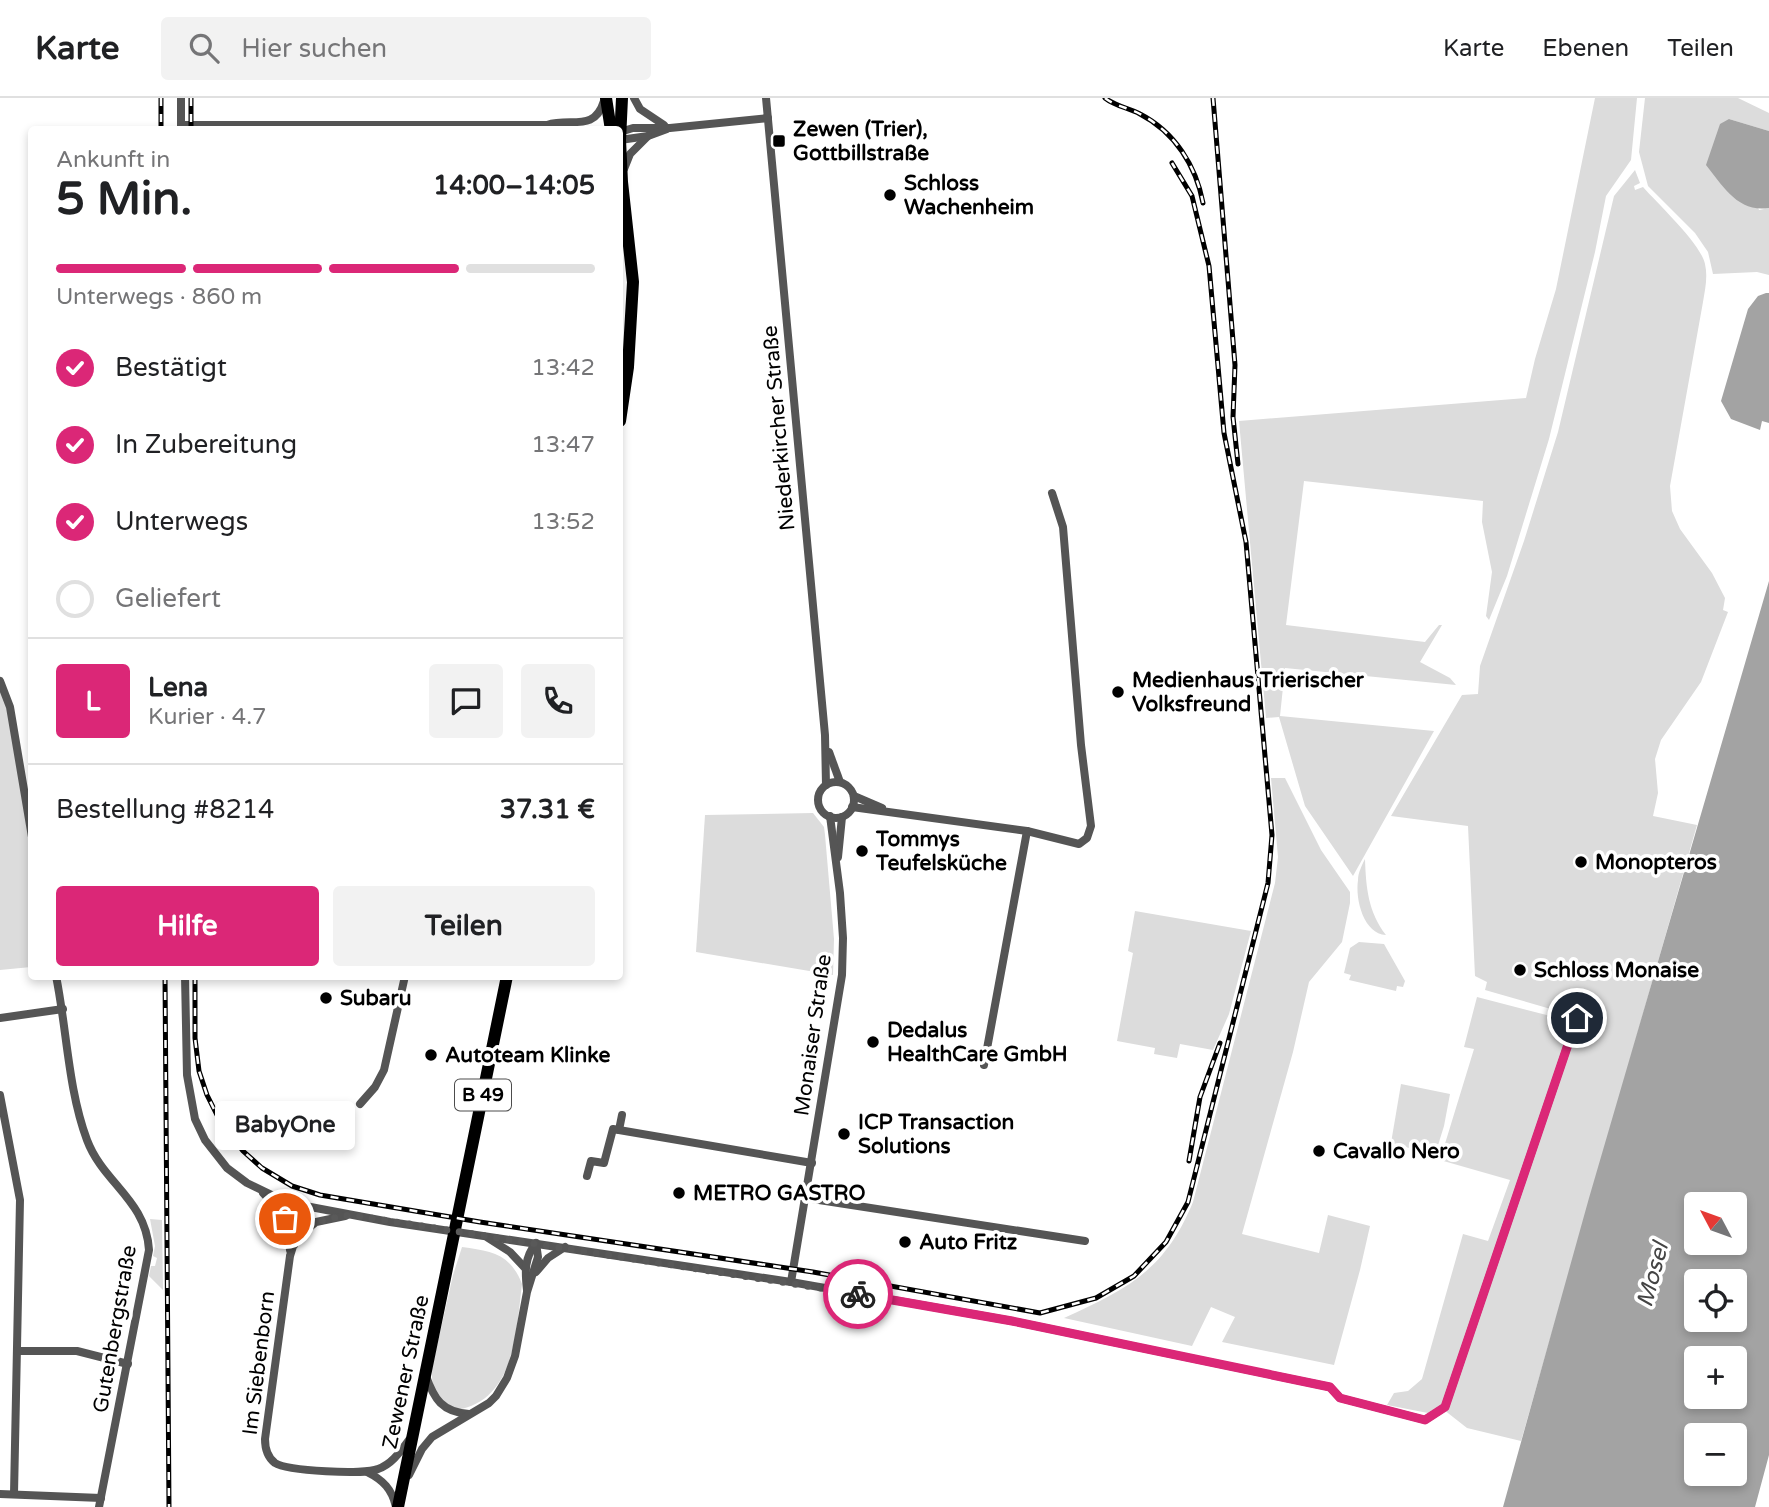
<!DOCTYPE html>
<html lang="de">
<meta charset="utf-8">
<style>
:root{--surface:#fff;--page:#f2f2f2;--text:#202124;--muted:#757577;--line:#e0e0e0;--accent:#db2777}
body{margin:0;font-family:"Varela Round",sans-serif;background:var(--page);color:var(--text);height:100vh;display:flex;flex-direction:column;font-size:26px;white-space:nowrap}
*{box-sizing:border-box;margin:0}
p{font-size:23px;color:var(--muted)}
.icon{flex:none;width:38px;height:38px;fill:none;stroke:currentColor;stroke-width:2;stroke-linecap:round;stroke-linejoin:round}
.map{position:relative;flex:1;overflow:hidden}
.panel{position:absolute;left:28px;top:28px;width:595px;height:854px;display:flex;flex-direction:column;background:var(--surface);border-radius:7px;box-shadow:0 4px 10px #0003}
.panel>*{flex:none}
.needle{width:46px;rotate:311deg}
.fabs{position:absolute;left:1684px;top:1094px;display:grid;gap:14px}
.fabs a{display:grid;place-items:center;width:63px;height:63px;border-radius:7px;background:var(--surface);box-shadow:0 4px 10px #0003;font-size:35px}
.pin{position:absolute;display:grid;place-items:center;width:60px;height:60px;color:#fff;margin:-30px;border:4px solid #fff;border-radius:50%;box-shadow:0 2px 7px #0007}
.courier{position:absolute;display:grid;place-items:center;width:70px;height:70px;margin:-35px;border:5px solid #db2777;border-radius:50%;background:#fff;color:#222;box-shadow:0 2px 9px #0007}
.bubble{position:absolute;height:49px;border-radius:7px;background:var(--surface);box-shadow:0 4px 10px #0003;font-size:23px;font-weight:700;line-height:49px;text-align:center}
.headline em{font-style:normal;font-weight:700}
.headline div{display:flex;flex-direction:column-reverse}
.headline{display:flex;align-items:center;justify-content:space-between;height:119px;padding:0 28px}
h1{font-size:46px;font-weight:700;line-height:52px}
.bar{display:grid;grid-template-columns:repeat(4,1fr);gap:10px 7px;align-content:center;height:84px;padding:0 28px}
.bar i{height:9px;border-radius:5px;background:var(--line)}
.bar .selected{background:var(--accent)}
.bar p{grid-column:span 4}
.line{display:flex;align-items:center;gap:18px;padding:0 28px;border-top:2px solid var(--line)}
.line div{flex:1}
.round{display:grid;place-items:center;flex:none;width:74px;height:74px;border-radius:7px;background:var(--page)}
ol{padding:0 28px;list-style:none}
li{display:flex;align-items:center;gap:21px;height:77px}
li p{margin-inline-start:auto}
li .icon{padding:7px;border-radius:50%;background:var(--accent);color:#fff;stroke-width:4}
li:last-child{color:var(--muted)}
li i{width:38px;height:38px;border:4px solid var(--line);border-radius:50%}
.action{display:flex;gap:14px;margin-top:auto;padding:14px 28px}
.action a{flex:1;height:80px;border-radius:7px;background:var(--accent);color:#fff;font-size:28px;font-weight:700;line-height:80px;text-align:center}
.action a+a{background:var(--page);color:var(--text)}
header{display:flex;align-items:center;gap:42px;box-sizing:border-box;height:98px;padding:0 35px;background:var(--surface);border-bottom:2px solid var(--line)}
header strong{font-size:33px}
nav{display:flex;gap:38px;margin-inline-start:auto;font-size:24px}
.search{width:490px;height:63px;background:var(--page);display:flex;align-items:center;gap:18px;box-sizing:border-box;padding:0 24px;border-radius:7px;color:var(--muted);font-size:26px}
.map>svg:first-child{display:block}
.green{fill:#dcdcdc}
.water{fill:#a3a3a3;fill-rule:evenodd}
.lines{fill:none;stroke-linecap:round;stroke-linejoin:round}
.minor{stroke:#555;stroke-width:8}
.primary{stroke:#000;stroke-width:12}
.rail-casing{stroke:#000;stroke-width:5}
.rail{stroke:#fff;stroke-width:2.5;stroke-dasharray:8;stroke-linecap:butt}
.done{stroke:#595959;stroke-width:7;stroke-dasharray:0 12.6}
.route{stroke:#db2777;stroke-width:9}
.poi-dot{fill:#000;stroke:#fff;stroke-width:2.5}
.labels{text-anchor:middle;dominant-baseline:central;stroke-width:7;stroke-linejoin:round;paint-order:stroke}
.shield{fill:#fff;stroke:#4c4c4c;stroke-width:2}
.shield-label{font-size:19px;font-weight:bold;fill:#000}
.poi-label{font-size:21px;font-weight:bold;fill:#000;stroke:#fff;text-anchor:start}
.street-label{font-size:21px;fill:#000;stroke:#fff}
.water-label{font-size:23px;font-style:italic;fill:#444;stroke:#fff}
</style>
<header>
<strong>Karte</strong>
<div class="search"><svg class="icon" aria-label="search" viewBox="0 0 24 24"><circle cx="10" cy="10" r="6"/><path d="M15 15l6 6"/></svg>Hier suchen</div>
<nav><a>Karte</a><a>Ebenen</a><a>Teilen</a></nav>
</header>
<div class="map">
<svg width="1769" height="1409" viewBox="0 0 1769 1409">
<rect width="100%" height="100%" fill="#fff"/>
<g class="green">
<polygon points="1595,0 1637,0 1631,62 1606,98 1595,154 1549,341 1507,478 1489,522 1486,518 1492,474 1482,424 1483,403 1304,383 1286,527 1425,544 1439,527 1442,527 1420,564 1450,580 1456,587 1285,570 1280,618 1434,633 1353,778 1305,708 1279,619 1266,620 1239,323 1526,300 1535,261 1556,191"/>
<polygon points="1645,0 1738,0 1769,15 1769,33 1729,21 1759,112 1769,110 1769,177 1757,174 1713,176 1708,154 1695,135 1648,88 1639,54"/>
<path d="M1635,72l5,13 -6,3 1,4 8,-3c15,17 58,57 62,77 3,13 0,26 -2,38l-33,184 2,25 8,18 32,44 13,25 -2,12 5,2 -27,70 -40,58 -6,19 3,34 -5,23 44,9 -176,616 -54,-13 -28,-22 -11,7 -41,-8 7,-12 14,-2 14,-12 41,-145 25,7 22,-61 -70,-20 34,-111 -10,-2 13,-50 89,23 2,-6 -83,-24 2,-8 -12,-6 -7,-150 -77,-10 71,-121 16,-1 2,-28 44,-125 34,-109 56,-236z"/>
<polygon points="0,592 8,613 32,758 31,869 0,872"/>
<path d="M1271,680h14l36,72 29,42v11l-8,39 -33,40 -16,70 -51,182 77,19 9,-38 42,11 -10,44 -26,95 -112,-23 13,-25 -24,-10 -19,39 -128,-28c64,-29 101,-48 129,-116l82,-319 3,-26z"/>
<polygon points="813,715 824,729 825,737 834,841 833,877 696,854 705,717"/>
<path d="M1365,761c1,28 3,53 21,76 -22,-1 -31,-35 -28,-55 0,-7 4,-15 7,-21z"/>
<polygon points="1135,813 1251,833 1229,916 1213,952 1180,946 1177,960 1154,956 1155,950 1117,943 1133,855 1128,853"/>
<polygon points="1359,844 1384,846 1405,883 1403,889 1397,888 1396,893 1349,882 1351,877 1344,875 1350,850"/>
<polygon points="1401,986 1450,996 1444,1028 1435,1057 1391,1045"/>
<polygon points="150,1121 162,1122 163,1192 149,1178 151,1168 155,1168 157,1160 153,1158 155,1148"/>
<path d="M462,1149c29,4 48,6 60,37 -6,48 -7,117 -66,126 -19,-12 -25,-19 -24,-42l21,-93z"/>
</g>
<g class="water">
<path d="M1729,21l40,12v77c-31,5 -46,-22 -63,-43l14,-41z"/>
<polygon points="1766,195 1769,195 1769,325 1762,323 1760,332 1731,321 1721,303 1748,211 1758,198"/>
<path d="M1769,483v874l-14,52h-252l86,-309zM1734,1106v38h-38v-38zM1696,1183h38v39h-38zM1734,1260v38h-38v-38zM1734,1337v39h-38v-39z"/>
</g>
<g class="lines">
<g class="minor">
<polyline points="181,0 181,32"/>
<polyline points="634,0 640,11 664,27"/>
<polyline points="766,0 825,637 826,687"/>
<path d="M181,27h366c24,-8 47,8 57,-24"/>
<polyline points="620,34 633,30 670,30 768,20"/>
<polyline points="620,42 648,38 667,31"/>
<polyline points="624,71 630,56 648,38"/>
<polyline points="0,583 10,609 32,739"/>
<polyline points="829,654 840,684"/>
<circle cx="836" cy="702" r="18"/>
<polyline points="854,698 882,710"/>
<polyline points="852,709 1027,733 1079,746 1087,740 1091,728 1081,647 1063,429 1052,395"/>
<polyline points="838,759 842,719"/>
<path d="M56,878c11,54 12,113 31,164 16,43 59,60 62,110l-50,257"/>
<polyline points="185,878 187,977 195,1021 205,1042 227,1070 247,1085 276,1099 300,1107 390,1124 791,1184 1012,1223 1330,1289 1340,1300 1425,1322 1445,1309 1577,920"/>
<polyline points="0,920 63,911"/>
<polyline points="984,967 1027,733"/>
<polyline points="0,997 20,1102 14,1396"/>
<polyline points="360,1006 375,989 384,972 405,878"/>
<polyline points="619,1032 622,1017"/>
<polyline points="587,1078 591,1063 604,1065 613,1031 812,1065"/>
<polyline points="263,1095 279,1112 289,1128"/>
<polyline points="806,1100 1085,1143"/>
<path d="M300,1107l2,12 -12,39 -25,183c0,9 2,18 10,24 12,8 90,12 103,6 14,-5 22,-17 31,-29"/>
<polyline points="298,1139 316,1124 345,1118"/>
<polyline points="488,1140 510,1154 525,1170"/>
<path d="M290,1152c-2,-19 -2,-31 10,-45"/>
<polyline points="536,1174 548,1160 565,1149"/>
<polyline points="791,1184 842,877 843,840 840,795 830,718"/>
<path d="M527,1192c-2,-18 -3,-32 9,-47"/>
<polyline points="17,1253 77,1253 128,1266"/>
<path d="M426,1278c8,23 16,36 43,38"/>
<path d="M367,1374c16,8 25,17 29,35"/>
<polyline points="409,1377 422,1351 432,1339 489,1305 496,1298 507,1280 515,1258 527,1194 538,1159 536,1145"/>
<polyline points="0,1396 101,1400"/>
</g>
<g class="primary">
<polyline points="606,0 611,32"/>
<polyline points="620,323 628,269 633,184 622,84 620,42 622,0"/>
<polyline points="398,1409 507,878"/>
</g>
<g class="rail-casing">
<g id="rail">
<polyline points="161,0 161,32"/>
<polyline points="191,0 191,32"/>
<path d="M1105,0c10,8 24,10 35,16 35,18 56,52 63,89"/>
<polyline points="1213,0 1235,267 1233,319 1238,366"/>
<polyline points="165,878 169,1409"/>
<polyline points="195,878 195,940 199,973 207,997 220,1023 243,1053 262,1070 292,1088 320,1097 480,1124 813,1174 1040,1215 1096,1200 1134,1178 1166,1144 1188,1104 1268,785 1272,737 1246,444 1224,335 1209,168 1192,98 1172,65"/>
<polyline points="1189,1063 1200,999 1220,945"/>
</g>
</g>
<use href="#rail" class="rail"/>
</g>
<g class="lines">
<path class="done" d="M285,1121l4,7 1,30c12,-34 29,-36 61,-41l507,79"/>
<polyline class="route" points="858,1196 1012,1223 1330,1289 1340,1300 1425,1322 1445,1309 1577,920"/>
</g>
<g class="poi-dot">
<rect x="772" y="36" width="14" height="14" rx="3.5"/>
<circle cx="890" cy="97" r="7"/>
<circle cx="1118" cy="594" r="7"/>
<circle cx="862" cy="753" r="7"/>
<circle cx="1581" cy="764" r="7"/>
<circle cx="1520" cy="872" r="7"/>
<circle cx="326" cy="900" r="7"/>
<circle cx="873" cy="944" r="7"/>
<circle cx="431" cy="957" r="7"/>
<circle cx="844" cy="1036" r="7"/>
<circle cx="1319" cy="1053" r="7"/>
<circle cx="679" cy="1095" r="7"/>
<circle cx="905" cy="1144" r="7"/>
</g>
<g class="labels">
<rect class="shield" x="455" y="981.5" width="56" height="31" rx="5"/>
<g class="shield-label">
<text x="483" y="997">B 49</text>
</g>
<g class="poi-label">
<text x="793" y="31">Zewen (Trier),<tspan x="793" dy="24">Gottbillstraße</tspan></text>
<text x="904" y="85">Schloss<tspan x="904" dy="24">Wachenheim</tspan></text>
<text x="1132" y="582">Medienhaus Trierischer<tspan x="1132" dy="24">Volksfreund</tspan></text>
<text x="876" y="741">Tommys<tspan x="876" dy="24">Teufelsküche</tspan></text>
<text x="1595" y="764">Monopteros</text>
<text x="1534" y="872">Schloss Monaise</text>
<text x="340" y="900">Subaru</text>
<text x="887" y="932">Dedalus<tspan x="887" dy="24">HealthCare GmbH</tspan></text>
<text x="445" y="957">Autoteam Klinke</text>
<text x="858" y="1024">ICP Transaction<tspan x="858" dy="24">Solutions</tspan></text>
<text x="1333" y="1053">Cavallo Nero</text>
<text x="693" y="1095">METRO GASTRO</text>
<text x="919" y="1144">Auto Fritz</text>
</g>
<g class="street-label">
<text transform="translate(779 330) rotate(-95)">Niederkircher Straße</text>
<text transform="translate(813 937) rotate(-82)">Monaiser Straße</text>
<text transform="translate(115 1231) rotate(-80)">Gutenbergstraße</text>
<text transform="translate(259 1265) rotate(-83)">Im Siebenborn</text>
<text transform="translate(406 1274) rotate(-78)">Zewener Straße</text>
</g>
<g class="water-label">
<text transform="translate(1653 1177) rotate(-75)">Mosel</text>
</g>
</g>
</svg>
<div class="fabs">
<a><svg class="needle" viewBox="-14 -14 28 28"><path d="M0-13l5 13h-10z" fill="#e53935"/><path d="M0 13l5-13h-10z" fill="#757577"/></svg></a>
<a><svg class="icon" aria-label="locate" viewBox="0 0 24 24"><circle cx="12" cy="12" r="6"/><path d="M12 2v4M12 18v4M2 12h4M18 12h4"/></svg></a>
<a>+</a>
<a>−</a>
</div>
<div class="pin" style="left:285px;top:1121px;background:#ea580c"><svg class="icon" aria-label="bag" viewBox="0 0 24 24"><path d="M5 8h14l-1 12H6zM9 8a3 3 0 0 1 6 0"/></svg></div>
<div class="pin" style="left:1577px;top:920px;background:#1f2937"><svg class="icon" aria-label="home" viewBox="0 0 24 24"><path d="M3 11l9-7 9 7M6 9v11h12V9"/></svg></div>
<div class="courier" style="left:858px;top:1196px"><svg class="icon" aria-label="bike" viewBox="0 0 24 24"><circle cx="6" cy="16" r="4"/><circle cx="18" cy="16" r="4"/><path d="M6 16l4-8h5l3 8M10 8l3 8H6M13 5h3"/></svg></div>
<div class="bubble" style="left:215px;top:1003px;width:140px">BabyOne</div>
<section class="panel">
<div class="headline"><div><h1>5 Min.</h1><p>Ankunft in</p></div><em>14:00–14:05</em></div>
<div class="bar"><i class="selected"></i><i class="selected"></i><i class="selected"></i><i></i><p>Unterwegs · 860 m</p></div>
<ol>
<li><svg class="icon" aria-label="check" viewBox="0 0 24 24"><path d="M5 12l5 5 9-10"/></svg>Bestätigt<p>13:42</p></li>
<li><svg class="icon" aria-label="check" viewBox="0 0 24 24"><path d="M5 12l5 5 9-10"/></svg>In Zubereitung<p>13:47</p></li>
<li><svg class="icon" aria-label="check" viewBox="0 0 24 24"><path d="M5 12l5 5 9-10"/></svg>Unterwegs<p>13:52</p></li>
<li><i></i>Geliefert</li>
</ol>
<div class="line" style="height:126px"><b class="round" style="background:var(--accent);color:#fff">L</b><div><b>Lena</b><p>Kurier · 4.7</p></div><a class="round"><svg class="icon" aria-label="chat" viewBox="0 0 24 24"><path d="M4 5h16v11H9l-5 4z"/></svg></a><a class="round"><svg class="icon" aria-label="phone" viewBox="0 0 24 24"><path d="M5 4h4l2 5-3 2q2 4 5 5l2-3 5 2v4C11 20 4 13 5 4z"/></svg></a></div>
<div class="line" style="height:91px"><div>Bestellung #8214</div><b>37.31 €</b></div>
<div class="action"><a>Hilfe</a><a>Teilen</a></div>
</section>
</div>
